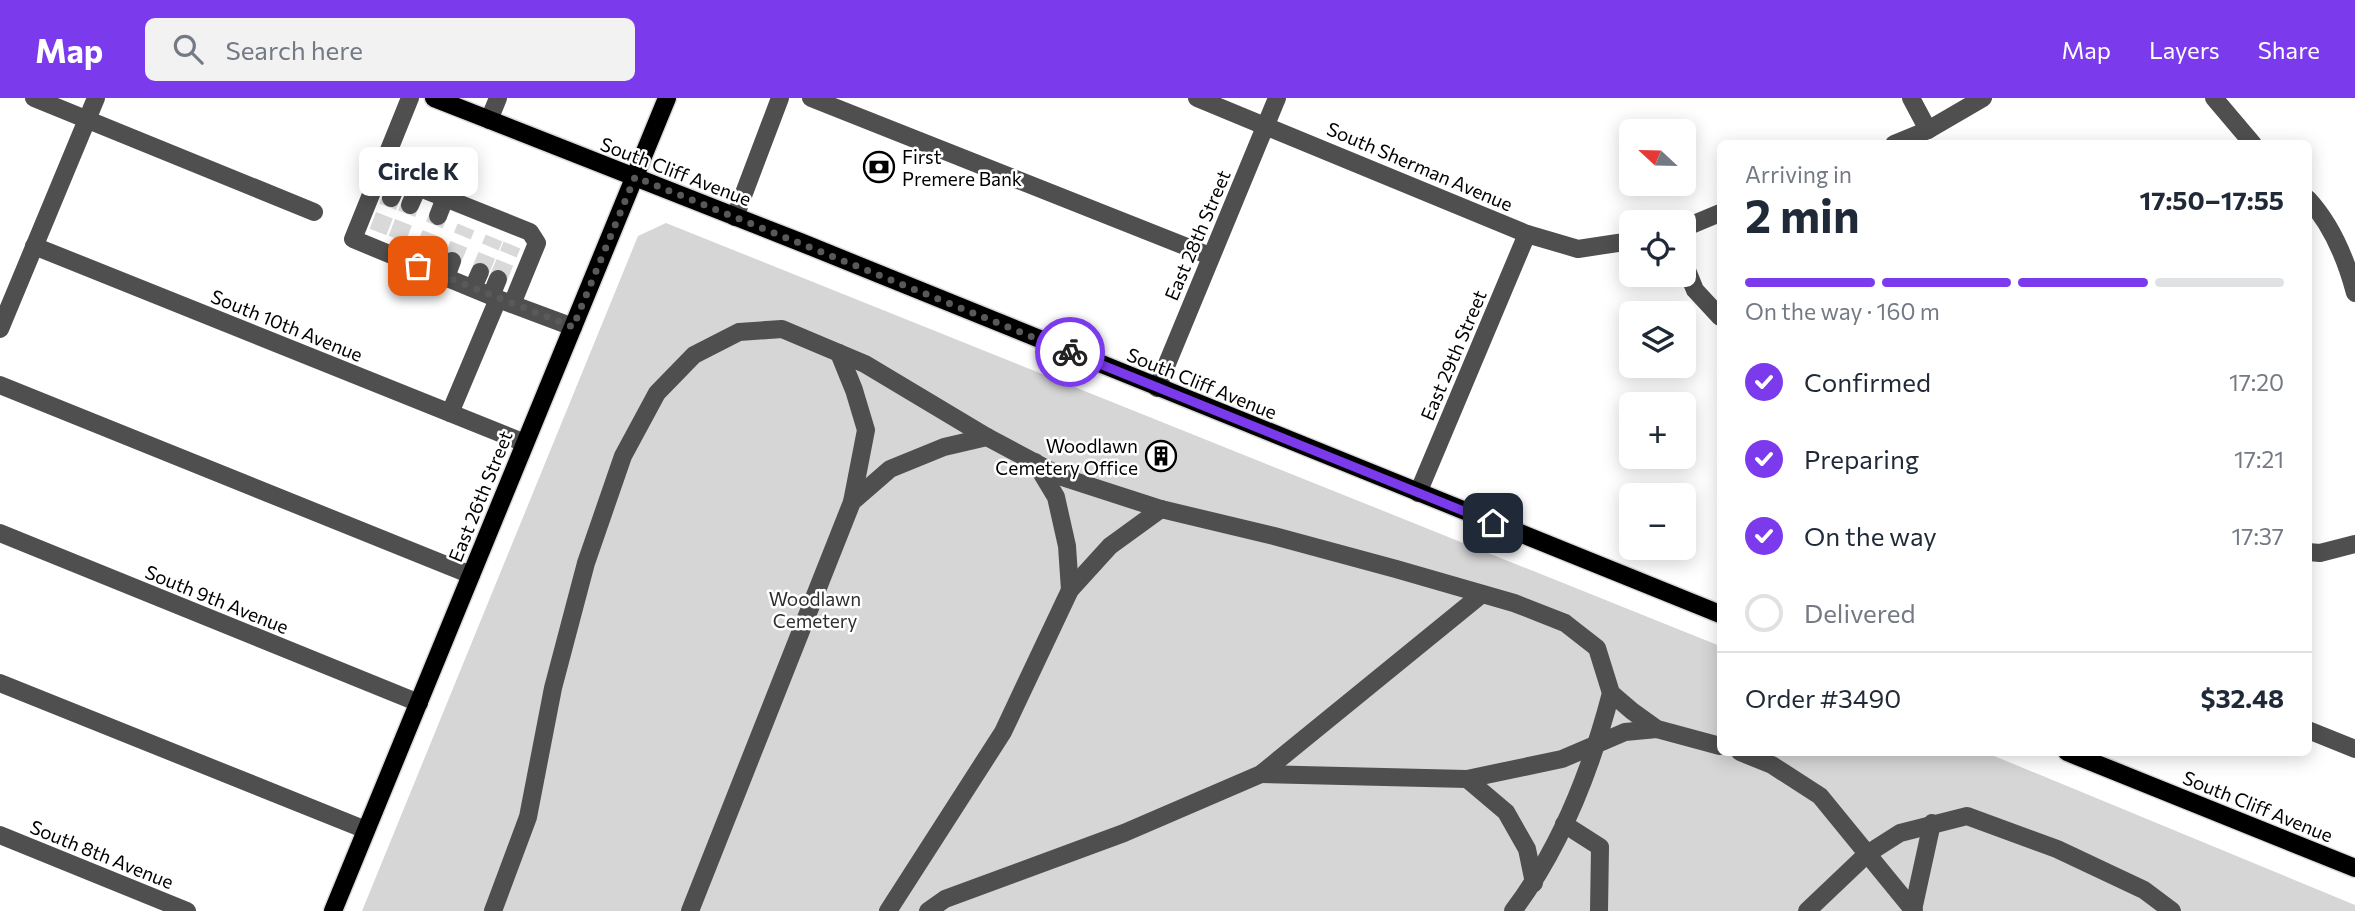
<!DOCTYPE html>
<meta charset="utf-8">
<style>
:root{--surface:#fff;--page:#f2f2f3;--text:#1f2937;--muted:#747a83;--line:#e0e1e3;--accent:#7c3aed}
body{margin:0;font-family:Commissioner,sans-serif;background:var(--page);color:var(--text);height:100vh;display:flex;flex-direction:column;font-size:26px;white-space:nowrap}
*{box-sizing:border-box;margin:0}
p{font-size:23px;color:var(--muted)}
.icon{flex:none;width:38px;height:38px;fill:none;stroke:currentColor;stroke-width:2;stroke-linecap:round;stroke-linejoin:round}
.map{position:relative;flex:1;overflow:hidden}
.details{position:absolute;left:1717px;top:42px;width:595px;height:616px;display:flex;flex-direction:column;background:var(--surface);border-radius:10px;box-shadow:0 4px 18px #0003}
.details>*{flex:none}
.needle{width:46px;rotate:292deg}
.fabs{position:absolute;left:1619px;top:21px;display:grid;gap:14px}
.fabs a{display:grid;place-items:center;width:77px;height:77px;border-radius:10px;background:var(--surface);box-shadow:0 4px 18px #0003;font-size:35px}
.pin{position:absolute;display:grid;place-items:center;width:60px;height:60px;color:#fff;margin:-30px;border-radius:14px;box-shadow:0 4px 10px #0006}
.courier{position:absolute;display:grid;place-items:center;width:70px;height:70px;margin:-35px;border:5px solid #7c3aed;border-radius:50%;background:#fff;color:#222;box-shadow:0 2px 9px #0007}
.bubble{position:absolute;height:49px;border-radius:10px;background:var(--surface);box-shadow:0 4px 18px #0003;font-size:23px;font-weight:700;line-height:49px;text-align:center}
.summary em{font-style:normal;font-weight:700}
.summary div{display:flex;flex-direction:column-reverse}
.summary{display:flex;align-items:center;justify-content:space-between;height:119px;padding:0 28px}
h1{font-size:46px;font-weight:700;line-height:52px}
.bar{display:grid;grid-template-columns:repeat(4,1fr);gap:10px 7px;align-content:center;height:84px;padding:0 28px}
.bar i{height:9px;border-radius:5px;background:var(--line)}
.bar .on{background:var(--accent)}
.bar p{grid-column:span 4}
.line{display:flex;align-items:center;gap:18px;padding:0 28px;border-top:2px solid var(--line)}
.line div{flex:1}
ol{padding:0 28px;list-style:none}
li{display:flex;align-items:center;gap:21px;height:77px}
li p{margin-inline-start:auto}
li .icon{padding:7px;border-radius:50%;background:var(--accent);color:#fff;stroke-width:4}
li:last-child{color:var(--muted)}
li i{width:38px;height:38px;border:4px solid var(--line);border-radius:50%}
header{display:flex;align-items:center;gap:42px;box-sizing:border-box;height:98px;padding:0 35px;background:var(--accent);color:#fff}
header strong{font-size:33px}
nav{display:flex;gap:38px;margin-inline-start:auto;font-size:24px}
.search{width:490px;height:63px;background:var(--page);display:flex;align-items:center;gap:18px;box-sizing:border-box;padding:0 24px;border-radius:10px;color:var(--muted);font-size:26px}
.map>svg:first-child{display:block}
.green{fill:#d6d6d6}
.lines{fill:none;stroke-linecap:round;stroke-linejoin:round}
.minor-tunnel{stroke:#d9d9d9;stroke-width:18;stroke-dasharray:18 9;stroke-linecap:butt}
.major-casing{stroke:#dbdbdb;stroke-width:21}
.minor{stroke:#4f4f4f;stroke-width:18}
.major{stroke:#000;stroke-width:18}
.done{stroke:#595959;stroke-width:7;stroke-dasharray:0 12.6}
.route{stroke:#7c3aed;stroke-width:9}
.labels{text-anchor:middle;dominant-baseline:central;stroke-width:5;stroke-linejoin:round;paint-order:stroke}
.poi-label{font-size:19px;fill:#000;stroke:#fff;text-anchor:start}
.street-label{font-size:19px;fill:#000;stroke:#fff}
.park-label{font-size:19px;fill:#2d2d2d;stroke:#fff}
</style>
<header>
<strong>Map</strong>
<div class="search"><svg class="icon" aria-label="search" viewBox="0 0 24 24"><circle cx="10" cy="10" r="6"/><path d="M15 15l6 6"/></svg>Search here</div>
<nav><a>Map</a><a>Layers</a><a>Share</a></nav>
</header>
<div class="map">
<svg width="2355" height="813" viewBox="0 0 2355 813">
<rect width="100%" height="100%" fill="#fff"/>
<polygon class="green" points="666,125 1720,548 1720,654 1987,655 2355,807 2355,813 362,813 638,138"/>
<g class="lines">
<g class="minor-tunnel">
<polyline points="378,134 391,100"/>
<polyline points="397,141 410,107"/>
<polyline points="424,152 438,118"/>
<polyline points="452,163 466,129"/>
<polyline points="480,174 494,140"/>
<polyline points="498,181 512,147"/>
</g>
<g class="major-casing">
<g id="major">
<polyline points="434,0 800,144 1720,516"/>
<polyline points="2067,654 2355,770"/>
<polyline points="333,813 667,0"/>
</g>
</g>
<g class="minor">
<polyline points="34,0 314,114"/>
<polyline points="410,0 353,141 498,201"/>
<polyline points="811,0 1210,158"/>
<polyline points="1197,0 1527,136 1578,151 1631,143"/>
<polyline points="1911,0 1928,32"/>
<polyline points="2214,0 2253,46"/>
<polyline points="489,22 498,0"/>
<polyline points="1894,46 1928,32 1983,0"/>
<polyline points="380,74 530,134 537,145 512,206"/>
<polyline points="391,100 399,82"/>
<path d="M2308,101c24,26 38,60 47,94"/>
<polyline points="410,107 418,89"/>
<polyline points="438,118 445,100"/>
<polyline points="735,119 780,0"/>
<polyline points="1684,130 1720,115"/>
<polyline points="34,148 525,345"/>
<polyline points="1684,165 1695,192 1720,219"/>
<polyline points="446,179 452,163"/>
<polyline points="473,190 480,174"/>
<polyline points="491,198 498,181"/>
<polyline points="0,231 96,0"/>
<polyline points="839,255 854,292 866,332 852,404"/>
<polyline points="0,287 471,477"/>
<polyline points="1157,290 1277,0"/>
<polyline points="450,315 498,201 573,229"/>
<polyline points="1035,364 1056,399 1067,448 1070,492"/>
<polyline points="1418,395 1527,136"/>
<polyline points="0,435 419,605"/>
<polyline points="2308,454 2320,455 2355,446"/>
<polyline points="0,585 366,732"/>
<polyline points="2308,632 2355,651"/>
<polyline points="1740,654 1772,667 1820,698 1914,813"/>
<polyline points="1261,676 1467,681 1562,661 1625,634 1657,631"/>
<polyline points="1467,681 1506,714 1527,751 1534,785"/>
<polyline points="1564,726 1600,749 1599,813"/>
<polyline points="0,737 187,813"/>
<polyline points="1913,812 1932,725"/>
<polyline points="493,813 528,719 553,590 586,465 623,358 657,295 694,257 739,234 782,231 865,266 987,339 1062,379 1161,411 1274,438 1396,471 1514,505 1565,525 1597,550 1611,595 1632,613 1657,631 1720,648"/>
<polyline points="690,813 852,404 890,371 944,349 987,339"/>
<polyline points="888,813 1003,634 1070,492 1110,448 1161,411"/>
<polyline points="928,813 945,801 1124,735 1261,676 1482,496"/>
<path d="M1513,813c48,-64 78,-141 98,-218"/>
<polyline points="1807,813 1867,756 1900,735 1967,718 2057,751 2144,792 2172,813"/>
</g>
<use href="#major" class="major"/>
</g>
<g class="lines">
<polyline class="done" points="418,168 573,229 635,79 1070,254"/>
<polyline class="route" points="1070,254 1493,425"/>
</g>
<defs>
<g id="bank-ring" transform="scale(1.575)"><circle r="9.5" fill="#fff" stroke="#000" stroke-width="1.5"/><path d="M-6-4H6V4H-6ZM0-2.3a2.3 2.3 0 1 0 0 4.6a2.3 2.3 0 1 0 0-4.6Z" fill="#000"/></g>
<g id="building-ring" transform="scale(1.575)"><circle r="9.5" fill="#fff" stroke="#000" stroke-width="1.5"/><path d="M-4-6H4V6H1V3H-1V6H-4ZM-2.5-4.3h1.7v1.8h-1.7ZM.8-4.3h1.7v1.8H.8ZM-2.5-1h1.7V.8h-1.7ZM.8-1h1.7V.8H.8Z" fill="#000"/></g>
</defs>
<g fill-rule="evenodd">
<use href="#bank-ring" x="879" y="69"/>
<use href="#building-ring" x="1161" y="358"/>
</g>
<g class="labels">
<g class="poi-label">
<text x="902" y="58">First<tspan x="902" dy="22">Premere Bank</tspan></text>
<text x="1138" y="347" text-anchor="end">Woodlawn<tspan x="1138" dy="22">Cemetery Office</tspan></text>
</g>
<g class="street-label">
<text transform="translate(1420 68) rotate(23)">South Sherman Avenue</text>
<text transform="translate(676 73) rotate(21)">South Cliff Avenue</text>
<text transform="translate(1197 137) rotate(-67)">East 28th Street</text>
<text transform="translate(287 227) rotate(22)">South 10th Avenue</text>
<text transform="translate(1453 257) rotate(-67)">East 29th Street</text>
<text transform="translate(1202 285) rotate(22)">South Cliff Avenue</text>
<text transform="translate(480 398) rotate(-68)">East 26th Street</text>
<text transform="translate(217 501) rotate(22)">South 9th Avenue</text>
<text transform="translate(2258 708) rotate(22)">South Cliff Avenue</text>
<text transform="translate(102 756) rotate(22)">South 8th Avenue</text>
</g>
<g class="park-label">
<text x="815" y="500">Woodlawn<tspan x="815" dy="22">Cemetery</tspan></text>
</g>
</g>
</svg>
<div class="fabs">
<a><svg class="needle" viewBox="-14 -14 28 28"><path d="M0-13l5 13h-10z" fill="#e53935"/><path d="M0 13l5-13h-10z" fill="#747a83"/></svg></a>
<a><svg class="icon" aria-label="locate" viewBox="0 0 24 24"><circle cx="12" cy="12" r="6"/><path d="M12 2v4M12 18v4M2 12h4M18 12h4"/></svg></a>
<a><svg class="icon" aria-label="layers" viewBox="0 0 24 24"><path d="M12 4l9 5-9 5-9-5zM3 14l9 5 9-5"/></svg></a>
<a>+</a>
<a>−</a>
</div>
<div class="pin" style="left:418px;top:168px;background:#ea580c"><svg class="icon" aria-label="bag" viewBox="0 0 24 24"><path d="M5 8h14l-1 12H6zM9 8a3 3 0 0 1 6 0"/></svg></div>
<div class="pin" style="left:1493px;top:425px;background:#1f2937"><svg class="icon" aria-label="home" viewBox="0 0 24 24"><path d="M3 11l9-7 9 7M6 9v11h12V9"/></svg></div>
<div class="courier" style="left:1070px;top:254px"><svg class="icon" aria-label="bike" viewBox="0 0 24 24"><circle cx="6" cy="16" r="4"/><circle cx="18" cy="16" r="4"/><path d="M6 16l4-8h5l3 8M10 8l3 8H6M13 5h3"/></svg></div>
<div class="bubble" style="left:359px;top:49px;width:119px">Circle K</div>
<section class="details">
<div class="summary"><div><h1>2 min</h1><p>Arriving in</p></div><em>17:50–17:55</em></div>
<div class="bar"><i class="on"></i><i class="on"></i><i class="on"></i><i></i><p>On the way · 160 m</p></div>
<ol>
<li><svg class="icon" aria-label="check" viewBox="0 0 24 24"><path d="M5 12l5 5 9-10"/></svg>Confirmed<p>17:20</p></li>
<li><svg class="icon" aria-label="check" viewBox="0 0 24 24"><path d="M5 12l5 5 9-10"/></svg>Preparing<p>17:21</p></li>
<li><svg class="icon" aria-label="check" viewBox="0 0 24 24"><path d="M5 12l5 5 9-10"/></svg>On the way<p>17:37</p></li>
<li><i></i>Delivered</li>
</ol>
<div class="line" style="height:91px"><div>Order #3490</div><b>$32.48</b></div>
</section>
</div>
